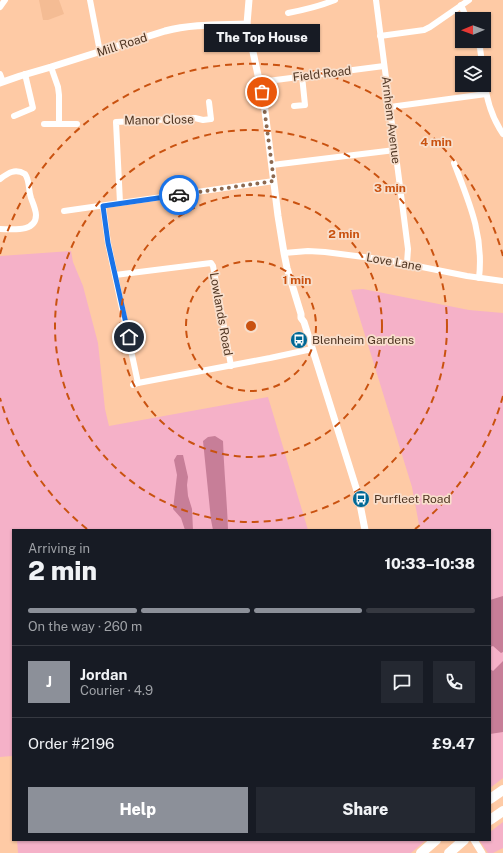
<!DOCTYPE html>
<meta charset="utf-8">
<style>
:root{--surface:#171b24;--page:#242831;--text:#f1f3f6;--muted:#9ea1a6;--line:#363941;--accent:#8c9099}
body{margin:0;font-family:"Public Sans",sans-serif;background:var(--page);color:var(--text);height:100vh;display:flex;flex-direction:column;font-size:15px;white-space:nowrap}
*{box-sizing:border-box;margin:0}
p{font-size:13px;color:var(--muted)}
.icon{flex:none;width:22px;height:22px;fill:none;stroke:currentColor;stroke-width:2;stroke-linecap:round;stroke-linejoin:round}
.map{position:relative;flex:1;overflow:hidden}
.panel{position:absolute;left:12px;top:529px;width:479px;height:312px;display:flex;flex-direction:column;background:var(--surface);border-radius:0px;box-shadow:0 1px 3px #0004}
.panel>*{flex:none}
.needle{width:26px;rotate:269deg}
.fabs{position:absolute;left:455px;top:12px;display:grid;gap:8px}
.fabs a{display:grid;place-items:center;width:36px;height:36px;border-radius:0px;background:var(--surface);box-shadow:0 1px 3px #0004;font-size:20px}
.pin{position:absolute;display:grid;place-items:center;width:34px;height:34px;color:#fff;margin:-17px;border:2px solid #fff;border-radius:50%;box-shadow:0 1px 4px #0007}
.courier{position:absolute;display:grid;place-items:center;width:40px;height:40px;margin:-20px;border:3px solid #1a73e8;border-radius:50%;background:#fff;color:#222;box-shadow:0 1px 5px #0007}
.bubble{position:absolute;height:28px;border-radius:0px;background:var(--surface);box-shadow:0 1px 3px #0004;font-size:13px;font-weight:800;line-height:28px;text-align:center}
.head em{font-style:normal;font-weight:800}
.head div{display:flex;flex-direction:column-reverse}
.head{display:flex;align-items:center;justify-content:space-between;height:68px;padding:0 16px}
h1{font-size:26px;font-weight:800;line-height:30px}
.bar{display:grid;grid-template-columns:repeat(4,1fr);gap:6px 4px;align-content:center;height:48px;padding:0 16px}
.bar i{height:5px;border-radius:3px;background:var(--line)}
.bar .selected{background:var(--accent)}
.bar p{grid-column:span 4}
.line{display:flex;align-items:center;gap:10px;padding:0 16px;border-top:1px solid var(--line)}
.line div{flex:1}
.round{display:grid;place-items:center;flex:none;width:42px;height:42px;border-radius:0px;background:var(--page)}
.primary-button{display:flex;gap:8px;margin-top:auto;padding:8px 16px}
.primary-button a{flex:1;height:46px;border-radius:0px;background:var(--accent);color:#fff;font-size:16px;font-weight:800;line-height:46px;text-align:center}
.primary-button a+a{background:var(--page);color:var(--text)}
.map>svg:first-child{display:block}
.built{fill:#f4bc94}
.green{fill:#f5b1c8}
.forest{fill:#c77e98}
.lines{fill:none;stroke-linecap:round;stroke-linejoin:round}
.minor{stroke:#fff;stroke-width:6}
.tertiary{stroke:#fff;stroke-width:7}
.trunk{stroke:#fff;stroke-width:10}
.done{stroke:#8c6950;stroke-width:4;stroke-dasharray:0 7.2}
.route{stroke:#1a73e8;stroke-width:5}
.ring{fill:none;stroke:#c95210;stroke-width:2;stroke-dasharray:7 5}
.labels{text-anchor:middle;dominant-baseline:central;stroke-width:3.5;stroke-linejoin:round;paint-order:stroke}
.street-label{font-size:12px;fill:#4f3522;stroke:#f8decb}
.poi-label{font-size:12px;fill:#4f3522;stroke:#f8decb;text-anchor:start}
.centre{fill:#c95210;stroke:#f8decb;stroke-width:2}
.ring-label{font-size:12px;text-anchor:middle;font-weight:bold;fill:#c95210;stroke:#f8decb;stroke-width:3.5;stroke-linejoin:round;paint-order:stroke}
</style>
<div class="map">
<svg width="503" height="853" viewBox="0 0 503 853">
<rect width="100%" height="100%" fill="#fecaa5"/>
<polygon class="built" points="39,0 59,0 64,14 48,20 43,20"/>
<g class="green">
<polygon points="71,251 73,262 83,286 98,343 105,409 109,426 268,397 308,530 13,530 13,765 12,756 0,757 0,256"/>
<polygon points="363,289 469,310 503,313 503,778 490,788 490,530 420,530 412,487 351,290"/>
<polygon points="503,822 503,848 493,853 488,853 479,840 490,840 490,832"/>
<polygon points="17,840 426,840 411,853 18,853"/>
</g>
<g class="forest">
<path d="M215,436l8,5c1,30 4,59 5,89h-15l-2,-10 -8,-79 5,-4z"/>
<polygon points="177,455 183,455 188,477 187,485 188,496 192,509 193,530 185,530 181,518 173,509 177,475 174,460"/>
<polygon points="503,596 503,652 501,653 493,646 490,647 490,600"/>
<polygon points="503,661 503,732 490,734 490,669 493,671"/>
</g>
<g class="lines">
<g class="minor">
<polyline points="90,0 100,52"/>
<polyline points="376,0 408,249 407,263"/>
<polyline points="461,5 467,19"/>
<polyline points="0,7 5,0"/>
<path d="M288,13c16,-3 32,-7 47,-13"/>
<polyline points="380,36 424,30 430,27 469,0"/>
<polyline points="477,41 480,48 482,63"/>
<polyline points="51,67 58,87 59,95 59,124 77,124"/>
<polyline points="0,74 3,82"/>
<path d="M484,78c2,20 8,40 19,56"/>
<polyline points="260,82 384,66"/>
<polyline points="294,106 305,105 302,76"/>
<polyline points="390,107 486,94"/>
<polyline points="14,116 33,108 25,74"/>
<polyline points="44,124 59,124"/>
<path d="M454,163c15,39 30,72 25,115"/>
<polyline points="272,165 395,150"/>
<path d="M0,179c8,-6 15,-11 25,-5 5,7 3,15 6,24 2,5 5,12 5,17 0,18 -25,14 -36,14"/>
<polyline points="120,203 116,122 195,118 203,120 211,119 209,102"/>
<polyline points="103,206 108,243 138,383"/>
<polyline points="64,211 274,181"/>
<polyline points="284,253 308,251 325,252 387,260 467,276 503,281"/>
<polyline points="115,275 211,263 213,266 215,277 231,366"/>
<polyline points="133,385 138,383 270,358 312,349"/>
</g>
<g class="tertiary">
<polyline points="249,0 247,24 264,103 278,216 284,253 287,268 301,314 301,318 304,322 358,494 365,530"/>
<path d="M0,83l20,-7 31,-9 114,-36c27,-7 54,-6 82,-7"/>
<polyline points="474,840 482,853"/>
</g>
<g class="trunk">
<polyline points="490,799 503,790"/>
<polyline points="490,820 503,811"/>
<polyline points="421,853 436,840"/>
<polyline points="449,853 464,840"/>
</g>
</g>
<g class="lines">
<polyline class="done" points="179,195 274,181 262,92"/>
<polyline class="route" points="129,337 108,243 103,206 179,195"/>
</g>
<g class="ring">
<circle cx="251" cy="326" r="65"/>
<circle cx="251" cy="326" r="131"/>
<circle cx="251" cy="326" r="196"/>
<path d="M503 396A261 261 0 0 1 415 529M87 529A261 261 0 0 1 0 398M0 254A261 261 0 0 1 503 256"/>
</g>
<defs>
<g id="bus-disc" transform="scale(0.9)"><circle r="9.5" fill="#006895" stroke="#f8decb"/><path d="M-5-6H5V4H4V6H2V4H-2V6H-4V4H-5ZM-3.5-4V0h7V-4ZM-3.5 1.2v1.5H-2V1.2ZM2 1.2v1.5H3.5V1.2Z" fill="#fff"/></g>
</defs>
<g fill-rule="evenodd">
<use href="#bus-disc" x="299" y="340"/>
<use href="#bus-disc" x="361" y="499"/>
</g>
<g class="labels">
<g class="street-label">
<text transform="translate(122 45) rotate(-18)">Mill Road</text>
<text transform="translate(322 74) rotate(-7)">Field Road</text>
<text transform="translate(159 120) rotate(-1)">Manor Close</text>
<text transform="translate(391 120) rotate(83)">Arnhem Avenue</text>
<text transform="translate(394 262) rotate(10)">Love Lane</text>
<text transform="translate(221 314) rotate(80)">Lowlands Road</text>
</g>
<g class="poi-label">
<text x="312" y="340">Blenheim Gardens</text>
<text x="374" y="499">Purfleet Road</text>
</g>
</g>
<circle cx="251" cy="326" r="6" class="centre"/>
<g class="ring-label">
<text x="436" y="146">4 min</text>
<text x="390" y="192">3 min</text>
<text x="344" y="238">2 min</text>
<text x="297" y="284">1 min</text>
</g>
</svg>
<div class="fabs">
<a><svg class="needle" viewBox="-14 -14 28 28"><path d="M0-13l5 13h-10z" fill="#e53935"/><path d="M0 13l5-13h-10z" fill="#9ea1a6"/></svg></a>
<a><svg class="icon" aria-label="layers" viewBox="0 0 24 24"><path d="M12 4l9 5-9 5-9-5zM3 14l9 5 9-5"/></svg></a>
</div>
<div class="pin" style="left:262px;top:92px;background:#ea580c"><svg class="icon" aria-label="bag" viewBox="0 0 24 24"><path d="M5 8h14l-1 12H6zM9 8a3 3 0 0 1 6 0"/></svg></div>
<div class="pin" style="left:129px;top:337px;background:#1f2937"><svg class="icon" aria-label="home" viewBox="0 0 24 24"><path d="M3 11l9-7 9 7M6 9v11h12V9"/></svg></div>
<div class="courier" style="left:179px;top:195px"><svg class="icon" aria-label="car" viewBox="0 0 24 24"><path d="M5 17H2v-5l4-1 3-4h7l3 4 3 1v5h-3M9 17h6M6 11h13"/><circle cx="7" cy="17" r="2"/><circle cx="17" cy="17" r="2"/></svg></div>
<div class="bubble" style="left:204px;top:24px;width:116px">The Top House</div>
<section class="panel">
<div class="head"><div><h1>2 min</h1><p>Arriving in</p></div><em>10:33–10:38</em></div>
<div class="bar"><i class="selected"></i><i class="selected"></i><i class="selected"></i><i></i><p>On the way · 260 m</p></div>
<div class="line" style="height:72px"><b class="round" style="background:var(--accent);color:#fff">J</b><div><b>Jordan</b><p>Courier · 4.9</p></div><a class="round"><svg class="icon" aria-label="chat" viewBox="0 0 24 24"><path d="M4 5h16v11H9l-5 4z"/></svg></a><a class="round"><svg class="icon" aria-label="phone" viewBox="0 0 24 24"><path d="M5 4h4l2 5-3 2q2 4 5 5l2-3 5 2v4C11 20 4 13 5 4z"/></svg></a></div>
<div class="line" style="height:52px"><div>Order #2196</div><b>£9.47</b></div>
<div class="primary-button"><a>Help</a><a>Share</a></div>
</section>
</div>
